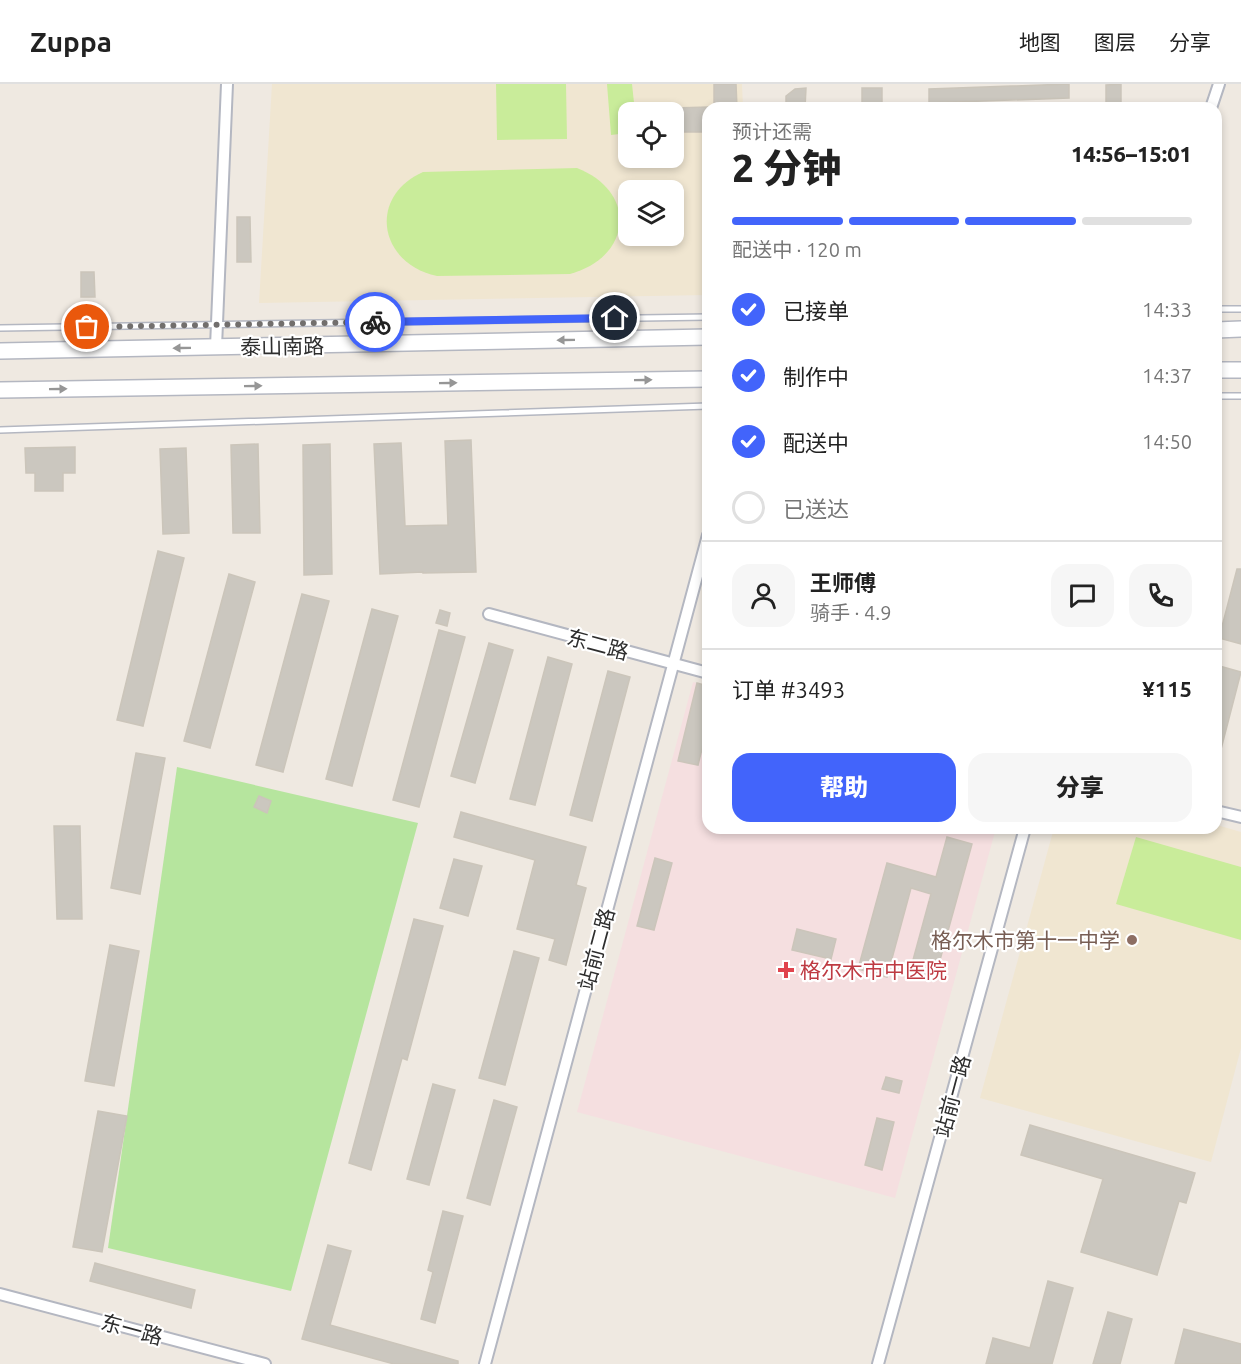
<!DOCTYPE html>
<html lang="zh">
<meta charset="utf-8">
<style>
:root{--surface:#fff;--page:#f6f6f6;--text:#222;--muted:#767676;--line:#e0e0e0;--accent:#4264fb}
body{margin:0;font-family:Ubuntu,"Noto Sans SC",sans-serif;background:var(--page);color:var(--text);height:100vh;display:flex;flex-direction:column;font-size:22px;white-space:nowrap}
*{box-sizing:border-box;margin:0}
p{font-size:20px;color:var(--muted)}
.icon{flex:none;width:33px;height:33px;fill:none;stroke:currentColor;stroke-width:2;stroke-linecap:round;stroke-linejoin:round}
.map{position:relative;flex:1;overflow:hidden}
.side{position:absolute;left:702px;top:18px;width:520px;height:732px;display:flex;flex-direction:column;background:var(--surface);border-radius:18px;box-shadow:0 3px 9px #0003}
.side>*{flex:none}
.buttons{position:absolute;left:618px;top:18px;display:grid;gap:12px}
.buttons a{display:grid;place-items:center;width:66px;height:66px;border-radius:12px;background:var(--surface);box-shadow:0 3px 9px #0003;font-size:30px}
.pin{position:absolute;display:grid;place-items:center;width:51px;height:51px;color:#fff;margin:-26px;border:3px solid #fff;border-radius:50%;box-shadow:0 2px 6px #0007}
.courier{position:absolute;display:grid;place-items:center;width:60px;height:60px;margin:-30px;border:4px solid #4264fb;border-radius:50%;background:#fff;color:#222;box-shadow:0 2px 8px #0007}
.headline em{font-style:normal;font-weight:800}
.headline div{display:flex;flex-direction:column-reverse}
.headline{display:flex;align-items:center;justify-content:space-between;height:102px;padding:0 30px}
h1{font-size:39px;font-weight:800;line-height:45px}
.bar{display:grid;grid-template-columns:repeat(4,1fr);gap:9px 6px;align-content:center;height:72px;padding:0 30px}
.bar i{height:8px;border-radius:4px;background:var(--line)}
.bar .active{background:var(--accent)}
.bar p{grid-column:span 4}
.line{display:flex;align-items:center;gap:15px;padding:0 30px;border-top:2px solid var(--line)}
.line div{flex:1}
.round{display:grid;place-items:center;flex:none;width:63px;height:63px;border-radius:18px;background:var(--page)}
ol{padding:0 30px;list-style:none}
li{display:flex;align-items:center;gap:18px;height:66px}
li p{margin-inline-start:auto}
li .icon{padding:6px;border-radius:50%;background:var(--accent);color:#fff;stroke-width:4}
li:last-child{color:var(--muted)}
li i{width:33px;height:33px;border:3px solid var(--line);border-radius:50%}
.primary-button{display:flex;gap:12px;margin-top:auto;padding:12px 30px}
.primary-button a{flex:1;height:69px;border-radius:18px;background:var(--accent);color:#fff;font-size:24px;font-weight:800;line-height:69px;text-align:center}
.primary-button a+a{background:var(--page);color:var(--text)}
header{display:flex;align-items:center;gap:36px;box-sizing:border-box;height:84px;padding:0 30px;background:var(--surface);border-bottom:2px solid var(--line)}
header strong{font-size:28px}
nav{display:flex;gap:33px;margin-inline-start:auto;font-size:21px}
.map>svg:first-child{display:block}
.education{fill:#f0e6d1;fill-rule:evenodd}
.medical{fill:#f5dfe0}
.green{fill:#b6e59e}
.pitch{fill:#c9ec9a}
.building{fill:#cbc7bf;stroke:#cbc5ba;stroke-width:1.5}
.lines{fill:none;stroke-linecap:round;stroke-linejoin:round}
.lane-casing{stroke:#b4b7c1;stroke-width:8}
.street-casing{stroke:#b4b7c1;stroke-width:14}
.secondary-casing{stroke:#b4b7c1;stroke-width:18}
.lane{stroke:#fff;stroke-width:5}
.street{stroke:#fff;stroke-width:10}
.secondary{stroke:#fff;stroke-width:15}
.oneway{fill:#969696}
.done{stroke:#726f6d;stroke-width:6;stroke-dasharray:0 10.8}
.route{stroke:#4264fb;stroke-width:8}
.education-dot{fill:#8d6e63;stroke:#fff;stroke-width:2}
.health-dot{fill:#e0444e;stroke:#fff;stroke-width:2}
.labels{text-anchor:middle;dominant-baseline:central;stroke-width:4.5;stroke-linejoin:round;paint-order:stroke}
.street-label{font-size:21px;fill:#2e2e2e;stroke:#fff}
.education-label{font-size:21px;fill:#785e54;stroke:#fff;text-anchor:end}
.health-label{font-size:21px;fill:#be3a42;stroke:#fff;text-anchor:start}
</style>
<header>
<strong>Zuppa</strong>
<nav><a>地图</a><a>图层</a><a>分享</a></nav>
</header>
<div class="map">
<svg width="1241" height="1280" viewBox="0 0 1241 1280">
<rect width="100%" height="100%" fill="#efe9e1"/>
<g class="education">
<path d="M272,0h470l1,24h-35v187l-449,8zM628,28h46v46h-46zM628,106h46v46h-46z"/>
<polygon points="1217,741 1241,748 1241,964 1211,1078 980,1014 1054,744 1216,744"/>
</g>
<polygon class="medical" points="693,598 708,602 708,744 996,744 895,1114 577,1028"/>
<polygon class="green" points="177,683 418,739 291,1207 108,1164"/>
<g class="pitch">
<polygon points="496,0 566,0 567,55 497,56"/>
<polygon points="607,0 632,0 635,28 628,28 628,49 611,51"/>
<path d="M577,84c61,24 55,89 -7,106l-133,2c-58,-12 -70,-79 -14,-104z"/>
<polygon points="1136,753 1241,783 1241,856 1116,820"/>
</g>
<g class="building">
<polygon points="714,0 736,0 737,24 714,24"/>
<polygon points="1069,0 1069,14 929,19 929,5"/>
<polygon points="1121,0 1121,24 1106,24 1106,1"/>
<polygon points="806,4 805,24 786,24 786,12 795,5"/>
<rect x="862" y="4" width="20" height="20"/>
<polygon points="674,24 708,23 708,48 674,48"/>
<polygon points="237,133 250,133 251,178 237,178"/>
<polygon points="81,188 94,188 95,213 81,213"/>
<polygon points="471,356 476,488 423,489 423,488 380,490 374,360 401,359 405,442 448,441 445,357"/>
<polygon points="258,360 260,449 233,449 231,361"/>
<polygon points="330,360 332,490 304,491 303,361"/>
<polygon points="75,363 75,389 63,389 63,407 35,407 35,389 26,389 25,364"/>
<polygon points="186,364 189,449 163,450 160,365"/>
<polygon points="158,467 184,474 143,642 117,636"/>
<polygon points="1237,485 1241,485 1241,560 1219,554"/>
<polygon points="229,490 255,498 210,664 184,657"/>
<polygon points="302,510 329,517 283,688 256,681"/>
<polygon points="372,525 398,532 352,702 326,695"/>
<polygon points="440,526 450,529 447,542 436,539"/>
<polygon points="439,546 465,553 419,723 393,716"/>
<polygon points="489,559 513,566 475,699 451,692"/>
<polygon points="548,573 572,580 535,721 510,715"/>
<polygon points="1216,581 1241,588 1220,669 1216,668"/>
<polygon points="608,587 630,593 592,737 570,731"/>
<polygon points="697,599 708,602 708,641 698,681 678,677"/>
<polygon points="136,669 165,674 140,810 111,804"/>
<polygon points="259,712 271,717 267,729 254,723"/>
<polygon points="461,728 586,763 576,801 586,804 566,881 549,876 555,855 517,845 535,776 454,753"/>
<polygon points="54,742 80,742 82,835 57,835"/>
<polygon points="947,753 972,760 935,894 910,887 931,810 911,804 887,893 858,885 887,779 936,793"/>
<polygon points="655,774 672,779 654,846 637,842"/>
<polygon points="454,775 482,782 468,832 440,824"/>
<polygon points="414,835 443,842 407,976 402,974 371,1086 349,1079"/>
<polygon points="797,845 836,855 831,875 792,866"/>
<polygon points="110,861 139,867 114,1002 85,997"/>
<polygon points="514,867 539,874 505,1001 479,994"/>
<polygon points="886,993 902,997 899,1009 882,1005"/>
<polygon points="433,1000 455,1006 429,1101 407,1095"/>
<polygon points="494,1016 517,1023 490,1121 467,1114"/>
<polygon points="98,1027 127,1032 102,1168 73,1163"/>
<polygon points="877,1034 894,1038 882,1086 865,1081"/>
<polygon points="1030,1041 1195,1089 1186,1119 1179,1117 1157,1191 1081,1168 1103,1095 1021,1071"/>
<polygon points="443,1127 463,1132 435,1239 421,1235 433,1188 428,1186"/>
<polygon points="328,1161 351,1167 330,1241 458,1277 458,1280 394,1280 302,1255"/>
<polygon points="95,1179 195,1206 191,1224 90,1197"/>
<polygon points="1048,1197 1073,1204 1052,1280 986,1280 993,1254 1030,1264"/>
<polygon points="1108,1228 1132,1235 1120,1280 1093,1280"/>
<polygon points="1184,1245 1241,1260 1241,1280 1175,1280"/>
</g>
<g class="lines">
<g class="lane-casing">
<g id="lane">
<polyline points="1216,225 1241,225"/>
<polyline points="0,244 708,233"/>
<polyline points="1216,312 1241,312"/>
<polyline points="0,346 708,322"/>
</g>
</g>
<g class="street-casing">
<g id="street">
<polyline points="1211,24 1219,0"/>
<polyline points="216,263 227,0"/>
<polyline points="489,530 708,589"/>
<polyline points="1216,727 1241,733"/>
<polyline points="0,1210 265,1280"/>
<polyline points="485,1280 708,451"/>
<polyline points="878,1280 1025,744"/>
</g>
</g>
<g class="secondary-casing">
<g id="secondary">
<polyline points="1216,246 1241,245"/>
<polyline points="0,267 708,253"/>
<polyline points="1216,286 1241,286"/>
<polyline points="0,306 708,295"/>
</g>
</g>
<use href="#lane" class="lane"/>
<use href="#street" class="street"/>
<use href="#secondary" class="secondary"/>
</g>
<defs><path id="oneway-solid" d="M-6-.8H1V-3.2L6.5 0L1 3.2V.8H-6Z" transform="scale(1.5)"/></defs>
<g class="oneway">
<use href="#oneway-solid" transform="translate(566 256) rotate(179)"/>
<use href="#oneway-solid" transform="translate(182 264) rotate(179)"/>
<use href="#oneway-solid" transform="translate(643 296) rotate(-1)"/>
<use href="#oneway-solid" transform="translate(448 299) rotate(-1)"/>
<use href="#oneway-solid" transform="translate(253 302) rotate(-1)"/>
<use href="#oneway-solid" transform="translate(58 305) rotate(-1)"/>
</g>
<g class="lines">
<polyline class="done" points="87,243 375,238"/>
<polyline class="route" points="375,238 615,234"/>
</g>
<circle class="education-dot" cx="1132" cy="856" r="6"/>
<path class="health-dot" d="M783 877h6v6h6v6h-6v6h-6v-6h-6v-6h6z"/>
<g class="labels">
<g class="street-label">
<text transform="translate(282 262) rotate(-1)">泰山南路</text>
<text transform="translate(598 560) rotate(15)">东二路</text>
<text transform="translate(596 865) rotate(-75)">站前二路</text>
<text transform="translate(952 1012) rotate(-75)">站前一路</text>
<text transform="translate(132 1245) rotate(15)">东一路</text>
</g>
<g class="education-label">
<text x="1120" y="856">格尔木市第十一中学</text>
</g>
<g class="health-label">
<text x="800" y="886">格尔木市中医院</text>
</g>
</g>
</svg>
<div class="buttons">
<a><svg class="icon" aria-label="locate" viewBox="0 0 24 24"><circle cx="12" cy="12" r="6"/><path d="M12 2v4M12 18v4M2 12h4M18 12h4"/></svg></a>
<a><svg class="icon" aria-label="layers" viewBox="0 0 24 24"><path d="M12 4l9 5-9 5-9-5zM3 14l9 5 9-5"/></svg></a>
</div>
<div class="pin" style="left:87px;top:243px;background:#ea580c"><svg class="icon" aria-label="bag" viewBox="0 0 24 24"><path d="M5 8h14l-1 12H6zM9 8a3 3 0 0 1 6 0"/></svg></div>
<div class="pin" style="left:615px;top:234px;background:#1f2937"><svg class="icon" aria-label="home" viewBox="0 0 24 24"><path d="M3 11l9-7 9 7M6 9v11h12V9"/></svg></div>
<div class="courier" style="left:375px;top:238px"><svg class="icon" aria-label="bike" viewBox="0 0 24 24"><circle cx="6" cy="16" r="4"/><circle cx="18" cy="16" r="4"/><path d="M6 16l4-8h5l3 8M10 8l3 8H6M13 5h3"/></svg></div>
<section class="side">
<div class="headline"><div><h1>2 分钟</h1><p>预计还需</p></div><em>14:56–15:01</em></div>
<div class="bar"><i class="active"></i><i class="active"></i><i class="active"></i><i></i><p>配送中 · 120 m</p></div>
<ol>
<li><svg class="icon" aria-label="check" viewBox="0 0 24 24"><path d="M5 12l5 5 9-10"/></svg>已接单<p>14:33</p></li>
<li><svg class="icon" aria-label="check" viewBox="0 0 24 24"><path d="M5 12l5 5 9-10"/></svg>制作中<p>14:37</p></li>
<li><svg class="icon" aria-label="check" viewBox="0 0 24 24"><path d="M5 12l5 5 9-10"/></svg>配送中<p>14:50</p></li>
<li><i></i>已送达</li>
</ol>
<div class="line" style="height:108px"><a class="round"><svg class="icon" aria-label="person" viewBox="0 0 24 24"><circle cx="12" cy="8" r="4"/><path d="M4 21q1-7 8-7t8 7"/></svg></a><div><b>王师傅</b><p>骑手 · 4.9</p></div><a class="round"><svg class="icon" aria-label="chat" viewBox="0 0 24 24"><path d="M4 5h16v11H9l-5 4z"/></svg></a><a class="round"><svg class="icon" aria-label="phone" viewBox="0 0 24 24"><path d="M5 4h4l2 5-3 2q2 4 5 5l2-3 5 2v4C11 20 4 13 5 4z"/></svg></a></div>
<div class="line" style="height:78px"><div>订单 #3493</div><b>¥115</b></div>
<div class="primary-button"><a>帮助</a><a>分享</a></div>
</section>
</div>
